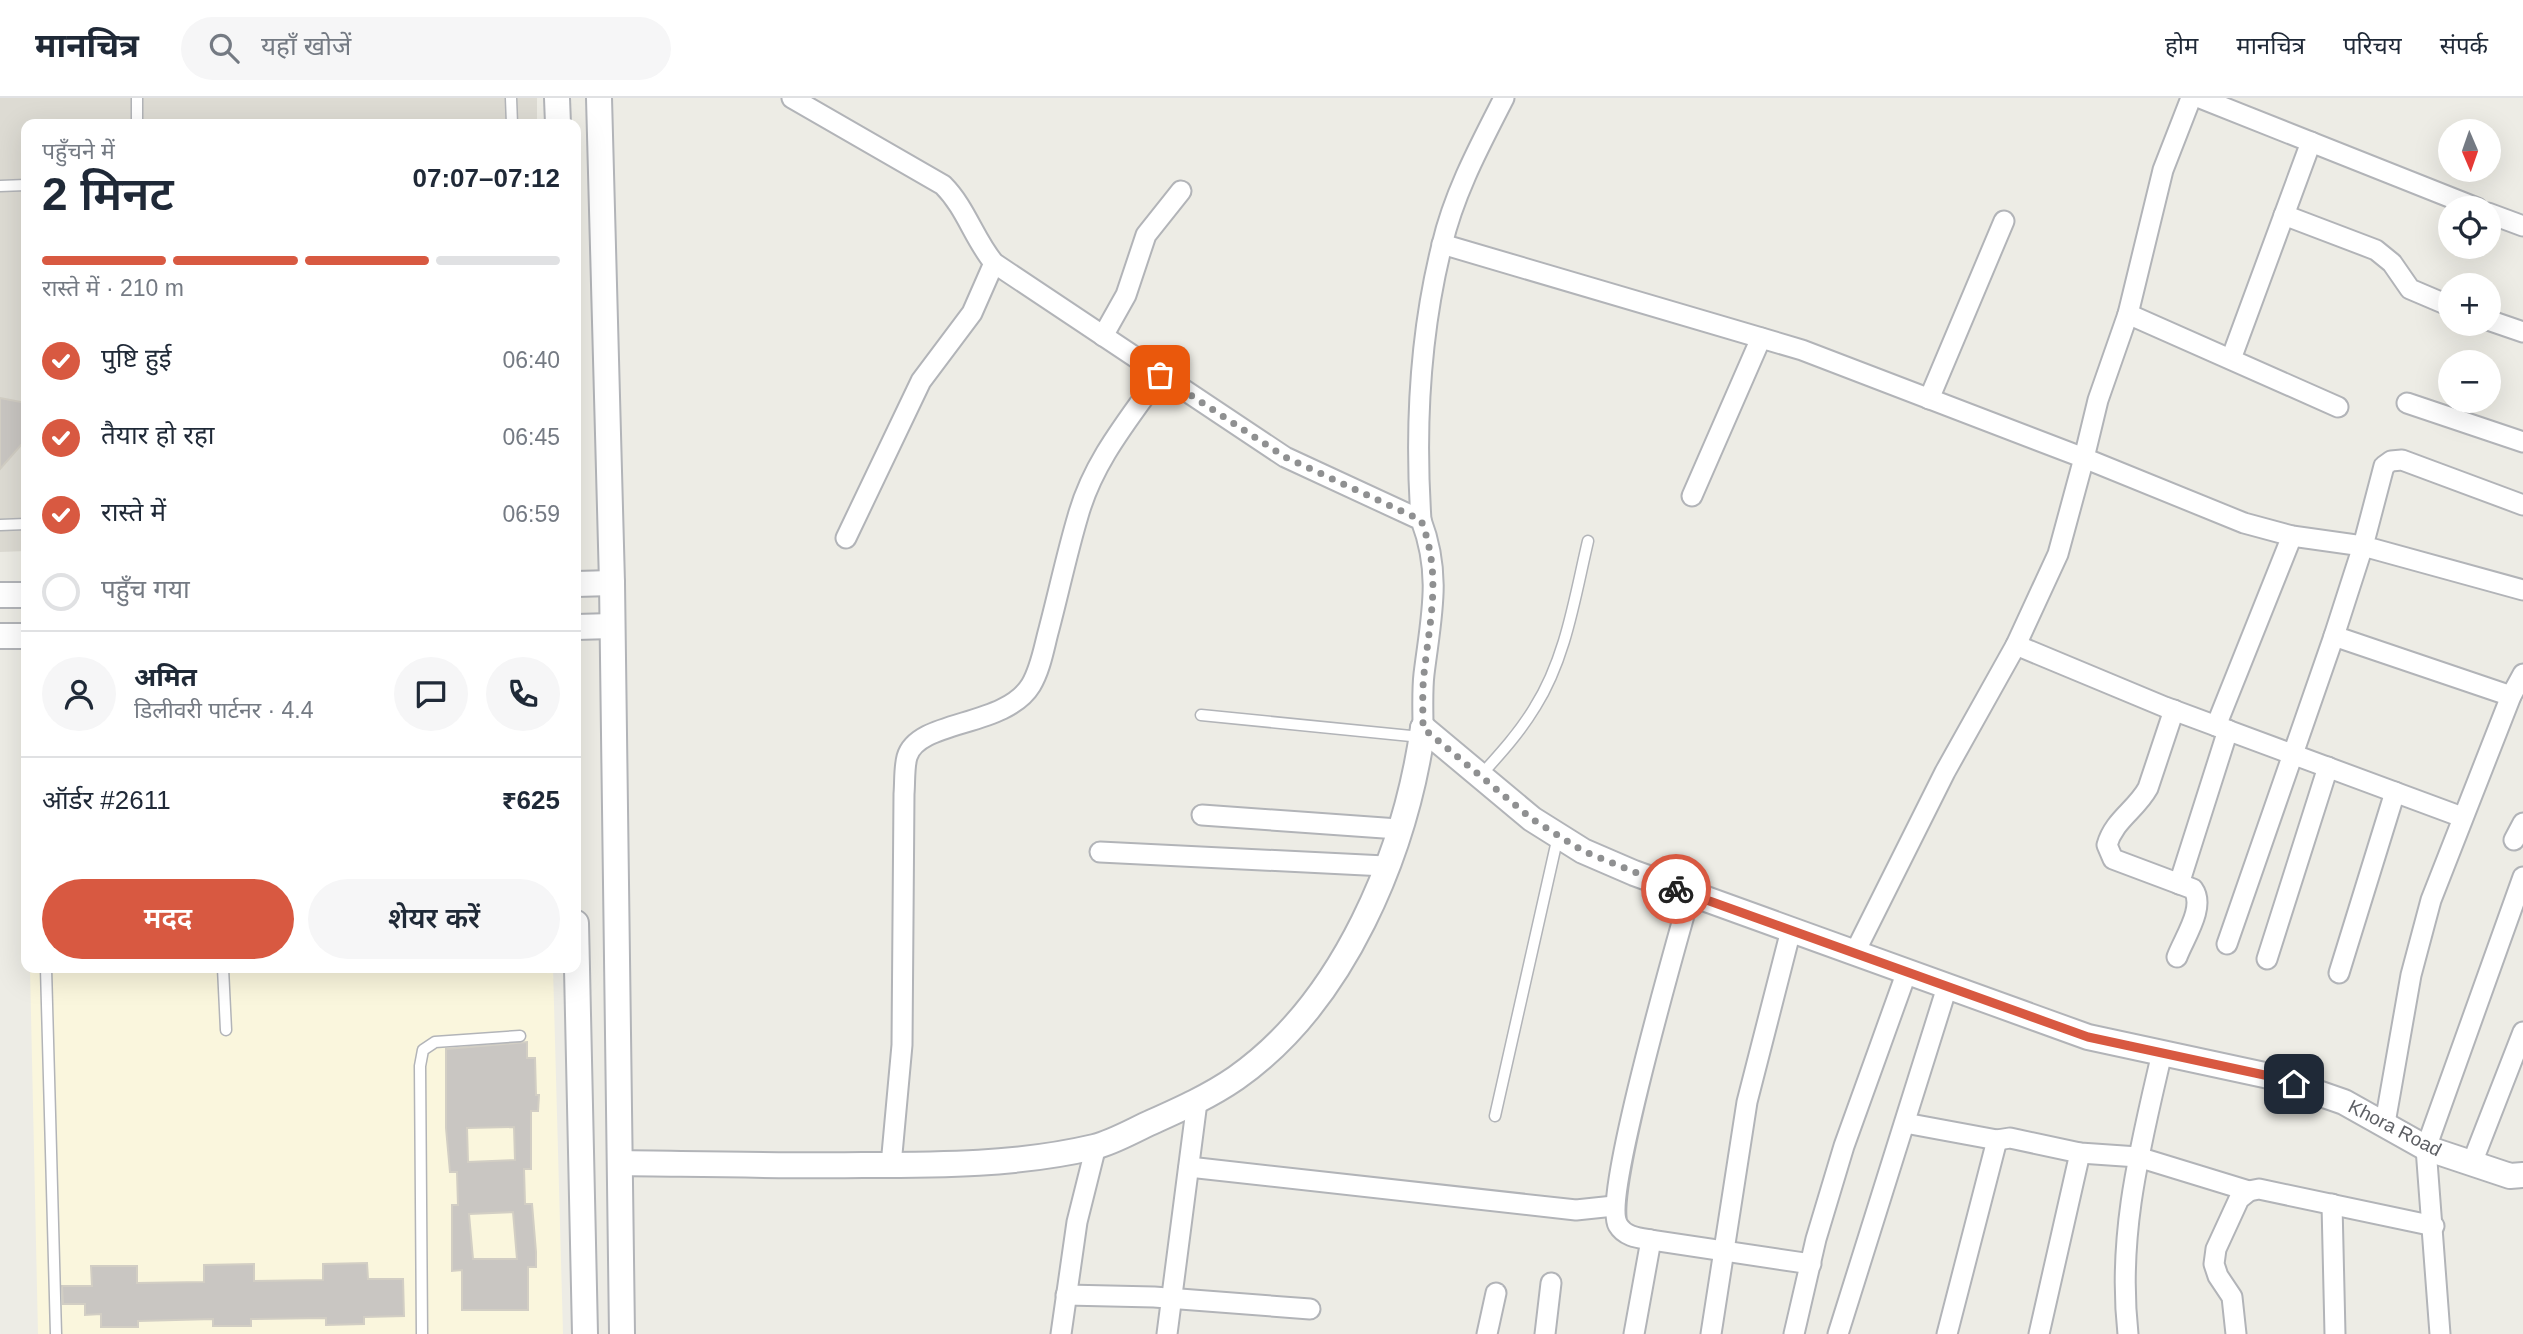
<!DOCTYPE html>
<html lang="hi">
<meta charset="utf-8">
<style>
:root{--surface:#fff;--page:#f6f6f7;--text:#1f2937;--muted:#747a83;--line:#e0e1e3;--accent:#d85941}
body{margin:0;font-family:Helvetica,"Noto Sans Devanagari",sans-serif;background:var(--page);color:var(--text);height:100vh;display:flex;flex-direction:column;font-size:26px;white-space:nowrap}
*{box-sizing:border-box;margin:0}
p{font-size:23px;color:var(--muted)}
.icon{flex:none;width:38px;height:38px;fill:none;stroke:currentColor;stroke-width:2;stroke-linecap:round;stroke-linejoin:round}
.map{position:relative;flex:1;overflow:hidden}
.sheet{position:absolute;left:21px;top:21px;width:560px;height:854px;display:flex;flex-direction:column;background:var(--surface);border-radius:14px;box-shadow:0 7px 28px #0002}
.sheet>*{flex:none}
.needle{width:46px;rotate:178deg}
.buttons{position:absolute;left:2438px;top:21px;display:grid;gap:14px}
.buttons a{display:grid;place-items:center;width:63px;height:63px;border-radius:50%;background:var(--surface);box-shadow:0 7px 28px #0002;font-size:35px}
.pin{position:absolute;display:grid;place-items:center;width:60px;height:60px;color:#fff;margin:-30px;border-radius:14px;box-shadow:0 4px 10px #0006}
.courier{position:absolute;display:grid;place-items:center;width:70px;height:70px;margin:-35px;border:5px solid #d85941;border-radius:50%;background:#fff;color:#222;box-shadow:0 2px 9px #0007}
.head em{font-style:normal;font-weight:600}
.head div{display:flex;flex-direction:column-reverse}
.head{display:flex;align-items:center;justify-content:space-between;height:119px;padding:0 21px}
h1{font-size:46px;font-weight:600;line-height:52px}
.bar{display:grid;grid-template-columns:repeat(4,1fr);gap:10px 7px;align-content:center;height:84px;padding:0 21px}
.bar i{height:9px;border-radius:5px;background:var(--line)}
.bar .current{background:var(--accent)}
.bar p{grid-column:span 4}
.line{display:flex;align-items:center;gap:18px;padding:0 21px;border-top:2px solid var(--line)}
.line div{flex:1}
.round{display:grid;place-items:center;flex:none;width:74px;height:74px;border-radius:37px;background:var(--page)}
ol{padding:0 21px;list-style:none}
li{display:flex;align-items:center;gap:21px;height:77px}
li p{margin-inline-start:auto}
li .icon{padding:7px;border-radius:50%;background:var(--accent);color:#fff;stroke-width:4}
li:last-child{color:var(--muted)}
li i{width:38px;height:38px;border:4px solid var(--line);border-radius:50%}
.button{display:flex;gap:14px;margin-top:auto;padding:14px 21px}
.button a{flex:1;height:80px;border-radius:42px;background:var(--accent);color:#fff;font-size:28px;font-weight:600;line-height:80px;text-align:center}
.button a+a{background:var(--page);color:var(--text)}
header{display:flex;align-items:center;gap:42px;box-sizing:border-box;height:98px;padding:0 35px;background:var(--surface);border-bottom:2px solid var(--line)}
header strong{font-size:33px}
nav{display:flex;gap:38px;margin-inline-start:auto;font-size:24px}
.search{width:490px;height:63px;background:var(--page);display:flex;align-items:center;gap:18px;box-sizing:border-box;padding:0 24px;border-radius:38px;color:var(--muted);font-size:26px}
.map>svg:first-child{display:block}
.commercial{fill:#faf6dd}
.education{fill:#dddbd3}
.building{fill:#c9c6c2;stroke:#d2cec4;stroke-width:2;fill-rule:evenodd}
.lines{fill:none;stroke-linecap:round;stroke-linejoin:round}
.service-casing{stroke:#b2b4b8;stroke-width:13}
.minor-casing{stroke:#b2b4b8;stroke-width:23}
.tertiary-casing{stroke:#b2b4b8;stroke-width:28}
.service{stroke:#fff;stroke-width:10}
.minor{stroke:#fff;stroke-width:19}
.tertiary{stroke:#fff;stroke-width:24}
.done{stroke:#8f9091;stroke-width:7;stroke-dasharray:0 12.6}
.route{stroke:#d85941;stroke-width:9}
.labels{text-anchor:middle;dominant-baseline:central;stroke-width:5;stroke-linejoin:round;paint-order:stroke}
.street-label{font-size:19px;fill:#5d5f64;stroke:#fff}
</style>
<header>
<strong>मानचित्र</strong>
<div class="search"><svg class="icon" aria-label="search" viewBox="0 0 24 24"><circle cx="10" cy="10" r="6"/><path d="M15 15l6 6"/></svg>यहाँ खोजें</div>
<nav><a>होम</a><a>मानचित्र</a><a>परिचय</a><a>संपर्क</a></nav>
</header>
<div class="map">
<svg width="2523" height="1236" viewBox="0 0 2523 1236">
<rect width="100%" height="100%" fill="#edece5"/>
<polygon class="commercial" points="30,870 553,870 563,1236 38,1236"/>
<polygon class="education" points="0,0 537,0 537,26 26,26 26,453 0,454"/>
<g class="building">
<polygon points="0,300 26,305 26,348 21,347 0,371"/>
<path d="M527,944v16h8l1,37h3l-1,16h-7v58h-7l1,35h7l4,48v15h-8v43h-66v-40l-10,1v-66h6l-1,-33h-7l-4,-44v-79zM514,1029l1,33 -47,2 -1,-34zM513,1114l4,47h-44l-4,-45z"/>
<polygon points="367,1165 368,1181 403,1181 404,1218 364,1219 364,1226 326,1227 326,1220 251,1221 251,1228 213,1228 213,1221 138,1223 138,1229 101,1229 101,1216 85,1217 85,1206 63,1206 62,1188 92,1188 91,1168 137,1168 137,1185 204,1184 204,1167 254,1166 254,1183 323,1182 323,1166"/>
</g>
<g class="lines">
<g class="service-casing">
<g id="service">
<polyline points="137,0 137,26"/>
<polyline points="511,0 512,26"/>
<polyline points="0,88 26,87"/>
<polyline points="0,427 26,426"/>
<polyline points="1201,617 1421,639"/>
<path d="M1481,677c20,-22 39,-43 54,-68 31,-49 40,-111 53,-166"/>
<polyline points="46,870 56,1236"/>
<polyline points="223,870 226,932"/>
<polyline points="1495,1018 1558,738"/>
<polyline points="422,1236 420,968 423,952 435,944 520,938"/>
</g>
</g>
<g class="minor-casing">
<g id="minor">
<path d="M792,0l151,87c23,23 31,54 51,78l291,194 136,63c21,55 10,97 3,154 -2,17 -1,36 -1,54"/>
<polyline points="2191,0 2163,72 2128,216 2098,302 2084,360 2244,425 2292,438 2363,448 2334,538 2511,598"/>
<polyline points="2200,0 2477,110"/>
<polyline points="2488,115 2523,128"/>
<polyline points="2284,117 2376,152 2392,165 2410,191 2450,208"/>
<polyline points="1442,146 1802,252 2084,360 2058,456 2016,547 1945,674 1854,856"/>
<polyline points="2128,216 2338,309"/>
<polyline points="2488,222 2523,234"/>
<polyline points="1103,238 1126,197 1146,137 1181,93"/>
<polyline points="2231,261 2311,44"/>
<polyline points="1929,301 2004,123"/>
<polyline points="2407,305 2523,344"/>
<polyline points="1692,398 1761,240"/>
<polyline points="2523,407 2402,362 2391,363 2384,368 2363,448 2523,492"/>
<path d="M1421,422c-6,-91 -1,-187 21,-275 12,-52 38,-100 62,-147"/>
<polyline points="846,440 921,283 972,215 994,165"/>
<polyline points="2016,547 2165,609 2462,719"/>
<path d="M2174,612l-26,78c-12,22 -34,32 -41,57l6,14 80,30c13,18 -9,49 -16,68"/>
<polyline points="2216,628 2292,438"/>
<polyline points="1202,717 1398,731"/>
<polyline points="2514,742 2523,725"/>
<polyline points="1100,754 1385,768"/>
<polyline points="2179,786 2228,632"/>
<path d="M1690,796c-12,44 -88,305 -72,331 7,12 21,13 33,15l160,24"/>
<polyline points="2227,846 2334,538"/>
<polyline points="2267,861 2328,669"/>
<polyline points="2339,875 2395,694"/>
<polyline points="1905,1025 1997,1042 2010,1040 2080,1055 2138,1059 2249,1093"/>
<polyline points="2385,1025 2411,877 2431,802 2511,598 2523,576"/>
<polyline points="2472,1065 2523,934"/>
<path d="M891,1067l11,-120 2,-251c1,-12 0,-26 3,-37 11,-38 98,-29 124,-72 10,-17 13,-38 18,-56 10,-38 18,-76 29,-113 15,-54 50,-96 82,-141"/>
<polyline points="1189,1069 1576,1112 1614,1108"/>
<polyline points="2332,1106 2335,1236"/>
<polyline points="1066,1197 1154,1199 1310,1211"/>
<polyline points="1061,1236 1077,1124 1096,1048"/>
<polyline points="1167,1236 1197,1004"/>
<polyline points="1487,1236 1496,1195"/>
<polyline points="1545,1236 1551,1185"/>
<polyline points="1634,1236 1651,1142"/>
<polyline points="1711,1236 1747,1004 1791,832"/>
<polyline points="1794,1236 1816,1141 1844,1048 1906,876"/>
<polyline points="1838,1236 1947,889"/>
<polyline points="1947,1236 1997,1042"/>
<polyline points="2039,1236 2080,1055"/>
<path d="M2128,1236c-11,-99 12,-186 34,-281"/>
<polyline points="2236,1236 2232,1199 2218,1178 2214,1166 2216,1151 2239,1101 2249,1093 2259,1091 2434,1128"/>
<polyline points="2440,1236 2426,1050 2523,779"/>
</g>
</g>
<g class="tertiary-casing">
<g id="tertiary">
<polyline points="557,0 558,26"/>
<polyline points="599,0 612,485 622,1236"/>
<polyline points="576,486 612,485"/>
<polyline points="0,497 26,497"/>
<polyline points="576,529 612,528"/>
<polyline points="0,538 26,538"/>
<polyline points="1423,630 1532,721 1583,753 1634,775 2088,939 2269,978 2344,1004 2426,1050 2510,1078 2523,1077"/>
<polyline points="576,825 585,1236"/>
<path d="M620,1065c81,1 162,3 243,2 77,0 155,0 231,-18 20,-5 40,-17 58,-25 29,-13 58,-26 84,-44 108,-76 169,-224 187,-350"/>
</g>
</g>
<use href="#service" class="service"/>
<use href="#minor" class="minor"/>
<use href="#tertiary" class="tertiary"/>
</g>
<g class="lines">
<path class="done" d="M1160,277l125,82 136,63c21,55 9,97 3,154 -2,17 -1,36 -1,54l109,91 51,32 93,38"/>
<polyline class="route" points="1676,791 2088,939 2269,978 2294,986"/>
</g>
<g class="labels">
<g class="street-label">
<text transform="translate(2395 1030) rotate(27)">Khora Road</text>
</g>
</g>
</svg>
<div class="buttons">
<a><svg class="needle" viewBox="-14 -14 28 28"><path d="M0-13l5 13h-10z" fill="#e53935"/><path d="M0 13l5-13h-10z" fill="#747a83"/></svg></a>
<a><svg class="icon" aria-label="locate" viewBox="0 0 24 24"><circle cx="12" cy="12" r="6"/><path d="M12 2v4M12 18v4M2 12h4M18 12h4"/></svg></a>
<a>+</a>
<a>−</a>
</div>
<div class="pin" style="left:1160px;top:277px;background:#ea580c"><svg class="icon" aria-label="bag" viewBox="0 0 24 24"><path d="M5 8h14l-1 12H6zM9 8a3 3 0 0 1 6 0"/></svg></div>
<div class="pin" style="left:2294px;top:986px;background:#1f2937"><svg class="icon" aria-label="home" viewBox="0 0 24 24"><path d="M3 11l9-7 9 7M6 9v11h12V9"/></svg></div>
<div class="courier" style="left:1676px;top:791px"><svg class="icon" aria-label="bike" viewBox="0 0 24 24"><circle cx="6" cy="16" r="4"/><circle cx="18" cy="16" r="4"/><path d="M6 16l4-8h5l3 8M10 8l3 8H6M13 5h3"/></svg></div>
<section class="sheet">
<div class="head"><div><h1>2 मिनट</h1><p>पहुँचने में</p></div><em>07:07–07:12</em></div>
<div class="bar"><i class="current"></i><i class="current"></i><i class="current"></i><i></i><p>रास्ते में · 210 m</p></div>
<ol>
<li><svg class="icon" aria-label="check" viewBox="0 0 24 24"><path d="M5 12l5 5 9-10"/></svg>पुष्टि हुई<p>06:40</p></li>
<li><svg class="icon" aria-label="check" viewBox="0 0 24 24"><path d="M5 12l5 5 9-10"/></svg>तैयार हो रहा<p>06:45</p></li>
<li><svg class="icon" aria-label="check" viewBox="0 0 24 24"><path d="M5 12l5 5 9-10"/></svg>रास्ते में<p>06:59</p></li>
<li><i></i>पहुँच गया</li>
</ol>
<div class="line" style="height:126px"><a class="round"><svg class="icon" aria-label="person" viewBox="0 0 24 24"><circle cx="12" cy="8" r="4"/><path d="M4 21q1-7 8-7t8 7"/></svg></a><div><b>अमित</b><p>डिलीवरी पार्टनर · 4.4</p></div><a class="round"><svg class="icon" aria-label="chat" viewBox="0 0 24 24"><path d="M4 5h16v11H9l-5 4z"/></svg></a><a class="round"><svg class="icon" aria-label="phone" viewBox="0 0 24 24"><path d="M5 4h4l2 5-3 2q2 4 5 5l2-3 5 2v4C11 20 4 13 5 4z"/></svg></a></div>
<div class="line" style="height:91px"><div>ऑर्डर #2611</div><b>₹625</b></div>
<div class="button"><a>मदद</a><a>शेयर करें</a></div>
</section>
</div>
